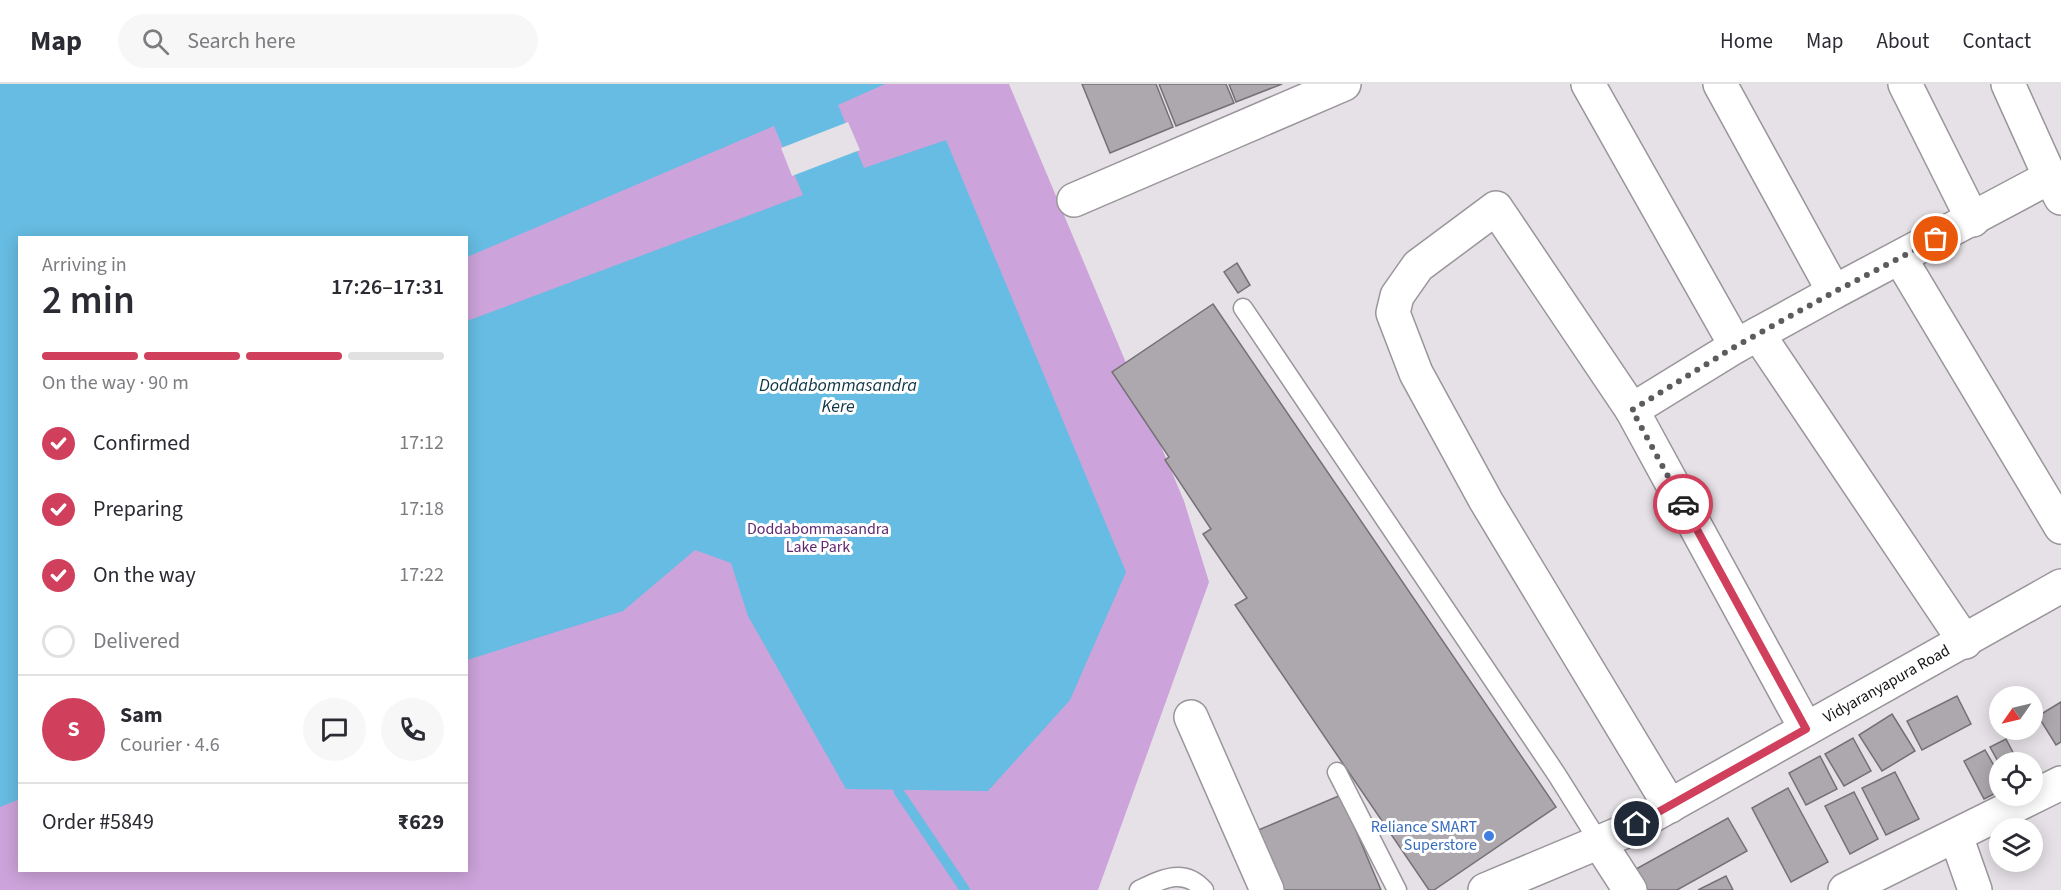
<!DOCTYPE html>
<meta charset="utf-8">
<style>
:root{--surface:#fff;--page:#f7f7f7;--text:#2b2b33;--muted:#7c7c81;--line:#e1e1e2;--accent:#d0405d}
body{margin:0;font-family:"Source Sans 3",sans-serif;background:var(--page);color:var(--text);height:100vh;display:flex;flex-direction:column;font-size:22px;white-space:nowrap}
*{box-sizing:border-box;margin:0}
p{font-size:20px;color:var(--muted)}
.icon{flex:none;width:33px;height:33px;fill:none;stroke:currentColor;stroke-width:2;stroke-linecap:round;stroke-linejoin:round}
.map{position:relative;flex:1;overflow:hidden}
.details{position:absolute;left:18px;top:152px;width:450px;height:636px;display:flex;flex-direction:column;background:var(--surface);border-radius:0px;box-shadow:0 3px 15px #0003}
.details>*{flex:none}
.needle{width:39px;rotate:236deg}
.tools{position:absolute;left:1989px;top:602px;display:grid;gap:12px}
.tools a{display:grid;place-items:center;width:54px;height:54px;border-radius:50%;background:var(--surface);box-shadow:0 3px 15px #0003;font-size:30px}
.pin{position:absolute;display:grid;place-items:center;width:51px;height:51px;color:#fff;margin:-26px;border:3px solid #fff;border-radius:50%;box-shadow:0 2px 6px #0007}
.courier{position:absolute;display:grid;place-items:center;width:60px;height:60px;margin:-30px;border:4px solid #d0405d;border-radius:50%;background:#fff;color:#222;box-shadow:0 2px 8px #0007}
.summary em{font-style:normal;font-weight:600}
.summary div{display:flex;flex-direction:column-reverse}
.summary{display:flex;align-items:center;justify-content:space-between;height:102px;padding:0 24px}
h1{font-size:39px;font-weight:600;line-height:45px}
.bar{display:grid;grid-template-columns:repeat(4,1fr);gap:9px 6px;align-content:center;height:72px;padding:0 24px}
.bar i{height:8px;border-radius:4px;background:var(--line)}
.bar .current{background:var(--accent)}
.bar p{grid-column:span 4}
.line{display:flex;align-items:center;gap:15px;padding:0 24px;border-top:2px solid var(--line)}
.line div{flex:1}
.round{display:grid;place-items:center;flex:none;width:63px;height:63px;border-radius:32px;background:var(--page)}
ol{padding:0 24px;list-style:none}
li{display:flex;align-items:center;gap:18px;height:66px}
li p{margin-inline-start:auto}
li .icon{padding:6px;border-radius:50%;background:var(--accent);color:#fff;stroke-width:4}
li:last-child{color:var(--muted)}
li i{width:33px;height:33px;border:3px solid var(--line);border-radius:50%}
header{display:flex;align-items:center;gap:36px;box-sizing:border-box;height:84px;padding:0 30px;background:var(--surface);border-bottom:2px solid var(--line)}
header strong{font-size:28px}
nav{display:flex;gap:33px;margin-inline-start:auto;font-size:21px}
.search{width:420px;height:54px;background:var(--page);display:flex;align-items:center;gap:15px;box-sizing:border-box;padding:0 21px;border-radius:33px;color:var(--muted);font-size:22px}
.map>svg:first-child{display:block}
.green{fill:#cca3da;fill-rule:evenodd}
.water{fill:#66bce2}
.pier{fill:#e5e1e6}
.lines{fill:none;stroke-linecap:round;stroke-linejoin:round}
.stream{stroke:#66bce2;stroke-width:10}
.building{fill:#aca8ad;stroke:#747075;stroke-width:1.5}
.service-casing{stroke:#99959a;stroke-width:21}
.minor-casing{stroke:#99959a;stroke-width:36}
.secondary-casing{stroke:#99959a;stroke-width:36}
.service{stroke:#fff;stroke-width:18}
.minor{stroke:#fff;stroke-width:33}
.secondary{stroke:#fff;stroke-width:33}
.done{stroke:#5d5b5e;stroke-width:6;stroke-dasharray:0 10.8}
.route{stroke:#d0405d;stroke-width:8}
.shop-dot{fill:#3f7fe0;stroke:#fff;stroke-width:2}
.labels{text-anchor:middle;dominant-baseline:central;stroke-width:6;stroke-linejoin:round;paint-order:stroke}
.park-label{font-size:16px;fill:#602871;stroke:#fff}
.street-label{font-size:16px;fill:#141315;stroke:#fff}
.shop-label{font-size:16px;fill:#366cbe;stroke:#fff;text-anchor:end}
.water-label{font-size:18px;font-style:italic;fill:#0d3545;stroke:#fff}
</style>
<header>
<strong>Map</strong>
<div class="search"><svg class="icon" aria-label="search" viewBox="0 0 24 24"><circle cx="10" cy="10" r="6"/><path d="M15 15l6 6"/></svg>Search here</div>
<nav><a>Home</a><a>Map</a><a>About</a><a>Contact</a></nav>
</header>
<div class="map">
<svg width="2061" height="806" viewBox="0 0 2061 806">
<rect width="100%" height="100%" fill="#e5e1e6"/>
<path class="green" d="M0,0h1009l175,417 25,81 -111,308h-1098zM20,153h446v633h-446z"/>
<polygon class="water" points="0,0 885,0 838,21 864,84 946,56 1126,488 1070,616 988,707 846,705 748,532 731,479 695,466 623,527 467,576 467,237 803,111 774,42 467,173 466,153 20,153 20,715 0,723"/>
<polygon class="pier" points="848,38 860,66 792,92 781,64"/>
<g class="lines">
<polyline class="stream" points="897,692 899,708 965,806"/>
</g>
<g class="building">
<polygon points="1082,0 1156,0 1173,43 1110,69"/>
<polygon points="1159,0 1226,0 1234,19 1176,42"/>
<polygon points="1229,0 1282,0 1236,18"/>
<polygon points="1237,179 1250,201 1238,209 1224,188"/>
<polygon points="1213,220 1556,723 1434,806 1429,806 1235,521 1247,514 1203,450 1211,445 1165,376 1169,373 1112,288"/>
<polygon points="1957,612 1971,640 1922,666 1907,637"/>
<polygon points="2061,618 2061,658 2056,661 2038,632"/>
<polygon points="1892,630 1915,667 1882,687 1859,651"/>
<polygon points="1853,654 1871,687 1844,702 1825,670"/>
<polygon points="2006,655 2018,678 2000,678 2000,681 1990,663"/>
<polygon points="1985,666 2000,692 2000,707 1984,715 1964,677"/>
<polygon points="1820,672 1837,705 1806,721 1789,689"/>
<polygon points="1895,688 1919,735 1886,751 1862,704"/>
<polygon points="1788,704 1828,778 1791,798 1752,724"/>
<polygon points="1854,708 1878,755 1850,770 1825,722"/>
<polygon points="1341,711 1381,806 1273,806 1249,750"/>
<polygon points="1728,734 1747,767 1677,806 1648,806 1636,785"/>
<polygon points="1726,792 1733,806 1698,806"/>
</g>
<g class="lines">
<g class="service-casing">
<g id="service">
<polyline points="1243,224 1557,691 1599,758"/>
<polyline points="1337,688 1397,806"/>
<path d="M1139,806c23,-11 45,-23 65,0"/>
</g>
</g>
<g class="minor-casing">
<g id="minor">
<polyline points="1588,0 1736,262"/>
<polyline points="1905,0 1973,136"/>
<polyline points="2008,0 2050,93"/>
<polyline points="1074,116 1344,0"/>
<polyline points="1900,174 2061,443"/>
<polyline points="1834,208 2050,93 2061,114"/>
<polyline points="1758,250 1965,558"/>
<polyline points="1632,326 1736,262 1834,208 1720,0"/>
<polyline points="1191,633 1267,806"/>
<polyline points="1670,722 1486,417 1416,289 1393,229 1397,212 1418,182 1496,124 1632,326 1806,645"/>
<polyline points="1956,752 1975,806"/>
<polyline points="1599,758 1630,806"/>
<polyline points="1845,806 2061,699"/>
</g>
</g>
<g class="secondary-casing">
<g id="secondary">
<path id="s1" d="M1485,806l136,-57 440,-247"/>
</g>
</g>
<use href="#service" class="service"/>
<use href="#minor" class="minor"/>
<use href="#secondary" class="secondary"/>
</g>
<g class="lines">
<polyline class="done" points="1683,420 1632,326 1736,262 1834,208 1936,155"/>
<polyline class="route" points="1637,740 1806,645 1683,420"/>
</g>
<circle class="shop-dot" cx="1489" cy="752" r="6"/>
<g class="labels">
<g class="park-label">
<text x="818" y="445">Doddabommasandra<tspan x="818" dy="18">Lake Park</tspan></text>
</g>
<g class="street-label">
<text stroke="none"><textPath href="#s1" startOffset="452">Vidyaranyapura Road</textPath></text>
</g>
<g class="shop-label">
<text x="1477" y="743">Reliance SMART<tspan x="1477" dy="18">Superstore</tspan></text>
</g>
<g class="water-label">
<text x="838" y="301">Doddabommasandra<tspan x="838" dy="21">Kere</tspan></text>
</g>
</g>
</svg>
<div class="tools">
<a><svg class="needle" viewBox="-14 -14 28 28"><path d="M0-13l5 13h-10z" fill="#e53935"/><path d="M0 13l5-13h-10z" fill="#7c7c81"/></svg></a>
<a><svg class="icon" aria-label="locate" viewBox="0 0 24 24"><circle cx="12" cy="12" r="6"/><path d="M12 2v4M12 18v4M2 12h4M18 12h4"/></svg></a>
<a><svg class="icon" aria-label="layers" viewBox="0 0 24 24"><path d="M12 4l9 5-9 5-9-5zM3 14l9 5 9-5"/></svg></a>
</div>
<div class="pin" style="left:1936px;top:155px;background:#ea580c"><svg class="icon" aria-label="bag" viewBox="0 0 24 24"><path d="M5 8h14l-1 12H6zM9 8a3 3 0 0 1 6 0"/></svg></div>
<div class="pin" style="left:1637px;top:740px;background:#1f2937"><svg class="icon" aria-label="home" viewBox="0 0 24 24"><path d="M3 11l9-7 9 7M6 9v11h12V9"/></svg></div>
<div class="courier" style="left:1683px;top:420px"><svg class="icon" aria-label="car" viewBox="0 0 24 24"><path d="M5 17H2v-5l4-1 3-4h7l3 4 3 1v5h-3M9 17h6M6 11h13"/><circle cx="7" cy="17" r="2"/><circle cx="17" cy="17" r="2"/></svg></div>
<section class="details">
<div class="summary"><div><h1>2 min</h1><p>Arriving in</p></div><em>17:26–17:31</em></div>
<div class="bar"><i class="current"></i><i class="current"></i><i class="current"></i><i></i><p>On the way · 90 m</p></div>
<ol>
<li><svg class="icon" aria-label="check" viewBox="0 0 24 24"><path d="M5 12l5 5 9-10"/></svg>Confirmed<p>17:12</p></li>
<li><svg class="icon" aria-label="check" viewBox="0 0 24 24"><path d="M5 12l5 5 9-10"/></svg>Preparing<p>17:18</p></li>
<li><svg class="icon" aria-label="check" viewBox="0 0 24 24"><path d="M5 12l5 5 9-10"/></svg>On the way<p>17:22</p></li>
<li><i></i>Delivered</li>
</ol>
<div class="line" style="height:108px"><b class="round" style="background:var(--accent);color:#fff">S</b><div><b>Sam</b><p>Courier · 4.6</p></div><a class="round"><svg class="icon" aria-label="chat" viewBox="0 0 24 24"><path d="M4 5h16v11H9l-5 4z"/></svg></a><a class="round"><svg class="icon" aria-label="phone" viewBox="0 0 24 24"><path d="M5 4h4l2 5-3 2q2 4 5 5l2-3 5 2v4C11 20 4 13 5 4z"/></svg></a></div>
<div class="line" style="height:78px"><div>Order #5849</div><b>₹629</b></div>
</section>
</div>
